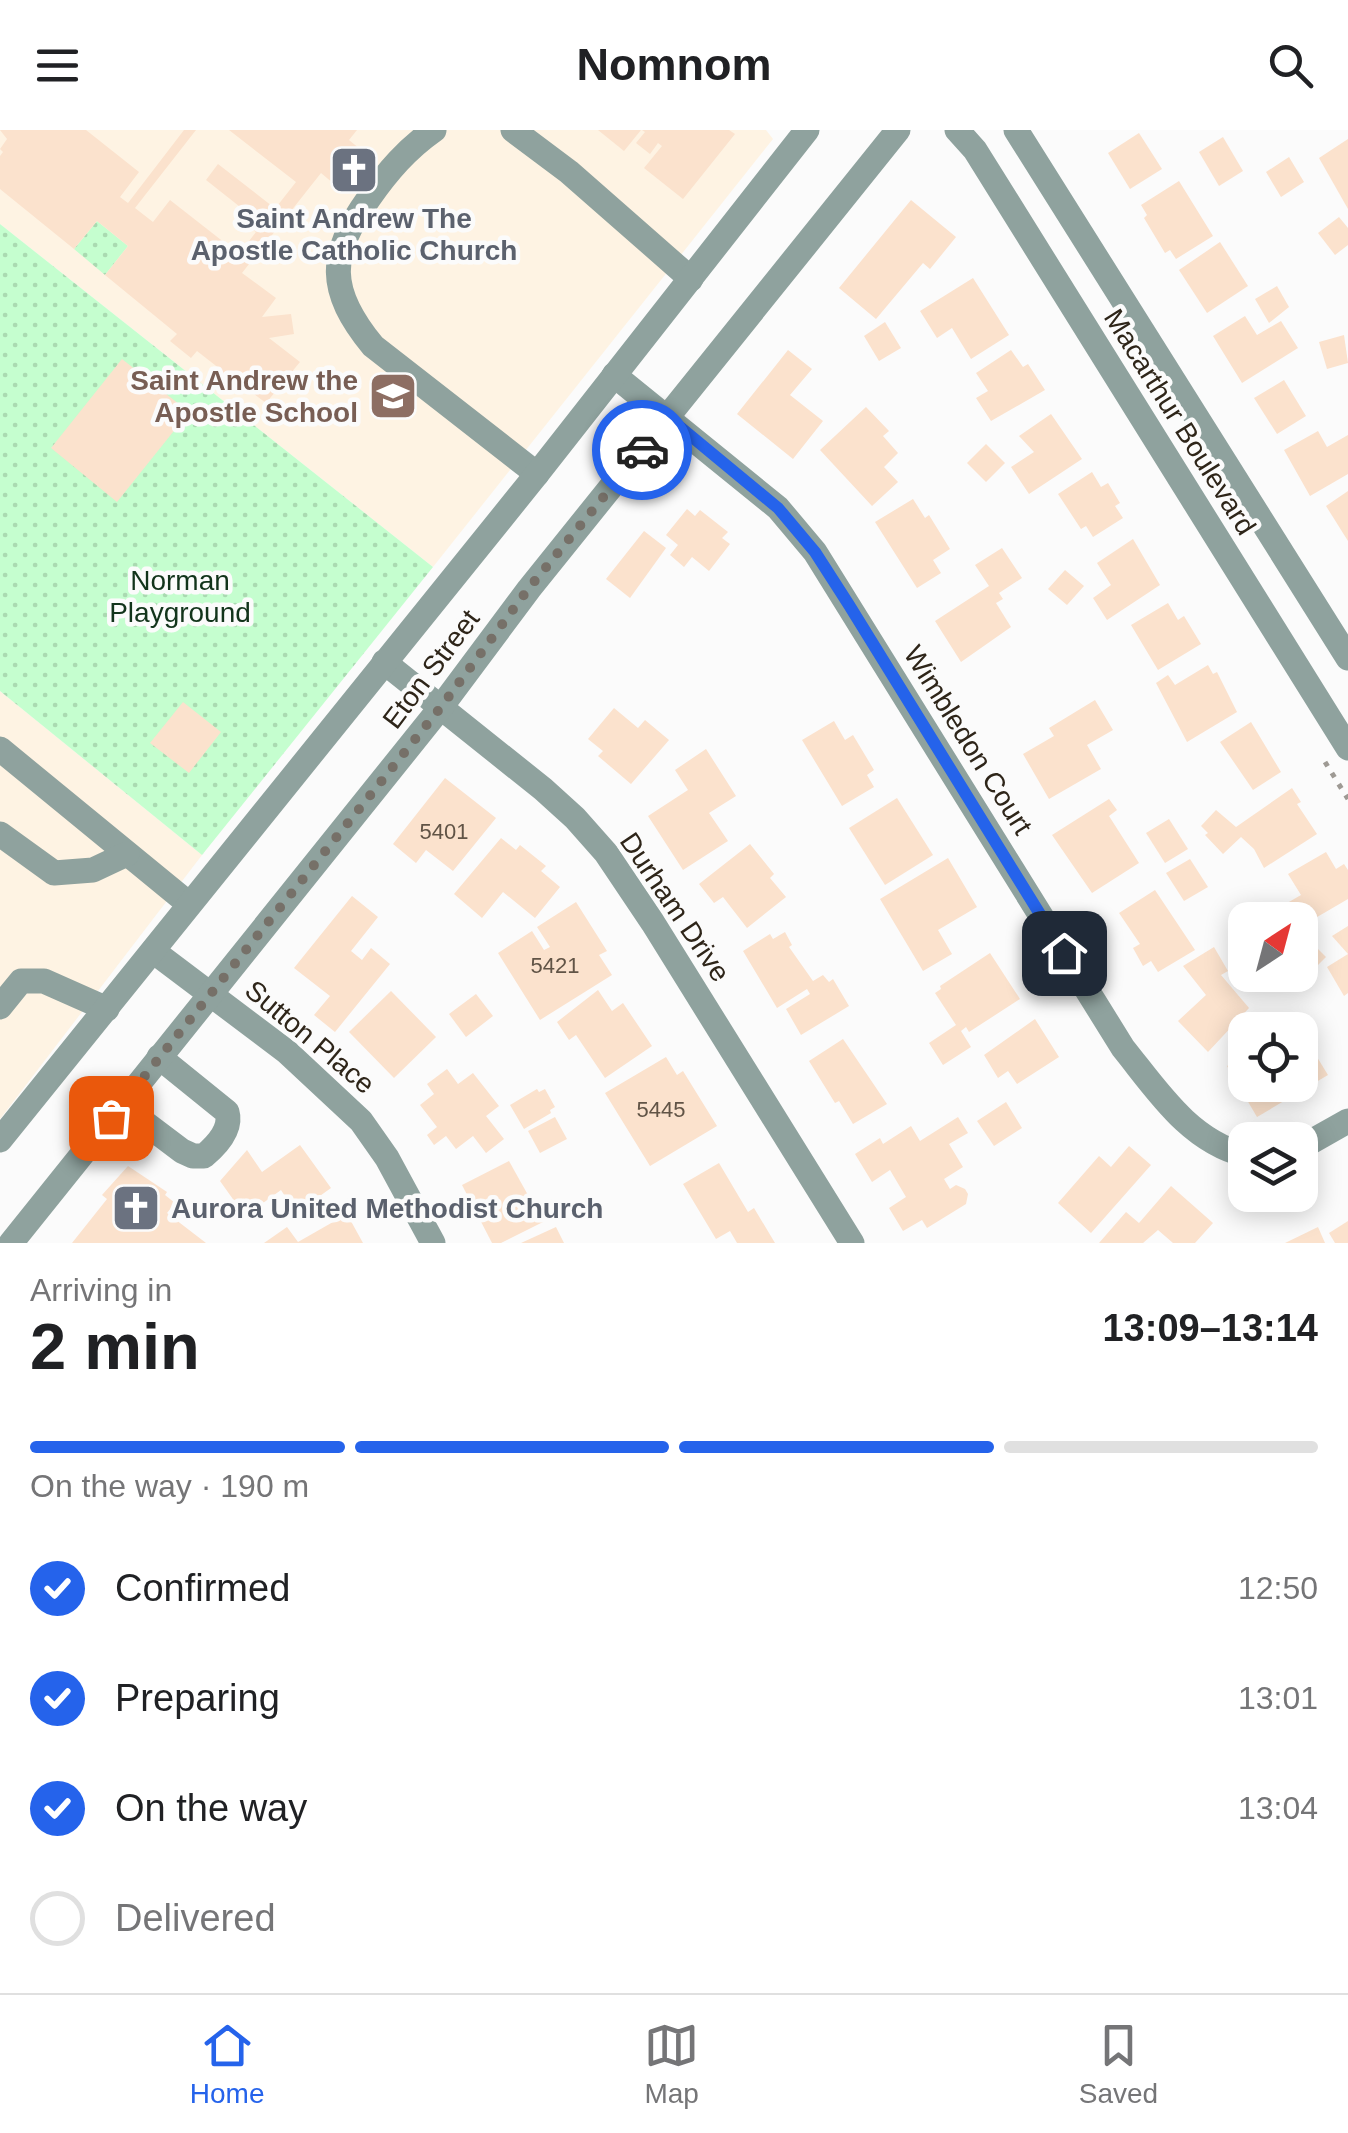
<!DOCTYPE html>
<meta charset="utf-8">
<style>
:root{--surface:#fff;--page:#f6f6f6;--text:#202124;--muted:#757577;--line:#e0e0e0;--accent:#2563eb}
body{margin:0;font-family:Arial,sans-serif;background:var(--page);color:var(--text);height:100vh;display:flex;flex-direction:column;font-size:38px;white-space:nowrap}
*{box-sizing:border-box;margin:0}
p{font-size:32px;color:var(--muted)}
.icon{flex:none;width:55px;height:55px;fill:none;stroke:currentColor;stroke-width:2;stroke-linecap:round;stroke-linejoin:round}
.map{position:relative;height:1113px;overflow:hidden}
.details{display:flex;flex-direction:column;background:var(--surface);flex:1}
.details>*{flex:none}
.needle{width:65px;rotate:36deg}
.buttons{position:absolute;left:1228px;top:772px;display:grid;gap:20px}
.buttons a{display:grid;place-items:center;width:90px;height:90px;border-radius:20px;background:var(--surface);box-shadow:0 5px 25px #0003;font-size:50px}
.pin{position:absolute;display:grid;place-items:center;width:85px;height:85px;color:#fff;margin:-42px;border-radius:20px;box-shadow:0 5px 15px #0006}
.courier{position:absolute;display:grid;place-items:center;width:100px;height:100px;margin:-50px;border:8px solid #2563eb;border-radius:50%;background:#fff;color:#222;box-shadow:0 2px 12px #0007}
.headline em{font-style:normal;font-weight:600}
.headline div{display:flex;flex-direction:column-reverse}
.headline{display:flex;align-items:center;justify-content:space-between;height:170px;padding:0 30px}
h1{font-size:65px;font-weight:600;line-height:75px}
.bar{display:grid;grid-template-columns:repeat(4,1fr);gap:15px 10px;align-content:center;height:120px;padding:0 30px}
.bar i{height:12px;border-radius:8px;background:var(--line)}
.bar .on{background:var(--accent)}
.bar p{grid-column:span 4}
ol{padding:0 30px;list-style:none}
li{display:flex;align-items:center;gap:30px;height:110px}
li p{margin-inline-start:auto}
li .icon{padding:10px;border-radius:50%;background:var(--accent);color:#fff;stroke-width:4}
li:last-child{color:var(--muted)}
li i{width:55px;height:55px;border:5px solid var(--line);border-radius:50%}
header{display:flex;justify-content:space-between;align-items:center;height:130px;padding:0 30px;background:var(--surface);font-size:45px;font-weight:600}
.tabs{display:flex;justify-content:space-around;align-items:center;height:140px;border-top:2px solid var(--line);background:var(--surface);font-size:28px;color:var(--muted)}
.tabs a{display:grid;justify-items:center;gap:5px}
.tabs .on{color:var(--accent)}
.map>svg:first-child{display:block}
.built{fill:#fef3e3}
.park{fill:url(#park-dots)}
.building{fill:#fbe2cd}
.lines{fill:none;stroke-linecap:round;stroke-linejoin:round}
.path{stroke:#9e9a94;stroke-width:5;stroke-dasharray:5 8;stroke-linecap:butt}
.minor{stroke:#8fa29e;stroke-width:25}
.done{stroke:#767068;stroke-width:10;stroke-dasharray:0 18}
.route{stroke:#2563eb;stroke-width:12}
.labels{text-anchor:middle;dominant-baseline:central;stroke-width:9;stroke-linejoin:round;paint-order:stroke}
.number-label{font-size:22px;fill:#615446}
.worship-label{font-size:28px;font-weight:bold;fill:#5b616d;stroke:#fbfbfb}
.education-label{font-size:28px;font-weight:bold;fill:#785e54;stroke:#fbfbfb;text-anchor:end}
.street-label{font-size:28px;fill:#2e2519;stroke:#fbfbfb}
.park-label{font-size:28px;fill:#12341b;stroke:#fbfbfb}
</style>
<header><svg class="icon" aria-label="menu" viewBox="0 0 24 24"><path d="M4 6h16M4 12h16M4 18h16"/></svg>Nomnom<svg class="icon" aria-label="search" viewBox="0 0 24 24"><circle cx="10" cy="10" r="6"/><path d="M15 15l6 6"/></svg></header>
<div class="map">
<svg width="1348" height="1113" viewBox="0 0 1348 1113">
<defs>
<pattern id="park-dots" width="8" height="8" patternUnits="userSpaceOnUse" patternTransform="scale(2.5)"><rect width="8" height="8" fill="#c5fecf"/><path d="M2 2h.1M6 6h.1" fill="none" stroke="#aadab1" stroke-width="1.8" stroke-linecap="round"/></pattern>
</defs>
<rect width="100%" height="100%" fill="#fbfbfb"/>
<g class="built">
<polygon points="0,0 766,0 773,9 433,437 0,94"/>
<polygon points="0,561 202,725 0,989"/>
</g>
<g class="park">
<polygon points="97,91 128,116 105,145 74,119"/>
<polygon points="0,94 433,437 202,725 0,561"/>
</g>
<g class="building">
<polygon points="0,0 86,0 139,42 120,67 128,73 184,0 196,0 135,78 153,92 170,70 239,124 256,102 253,100 259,92 206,50 218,34 272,76 260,91 263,94 296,52 229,0 357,0 349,10 366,24 340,59 321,43 242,143 276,168 262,187 291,184 294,204 269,208 300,232 266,273 234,249 226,258 215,248 220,239 197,221 191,228 170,211 177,204 105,145 128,116 97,91 74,119 0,59 0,26 3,22 0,19 7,9"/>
<polygon points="598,0 641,0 624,21"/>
<polygon points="642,0 729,0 735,4 683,69 644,38 662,16 658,13 650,24 636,13 645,2"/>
<polygon points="1139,3 1162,39 1130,59 1108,23"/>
<polygon points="1223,7 1243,41 1219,56 1199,22"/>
<polygon points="1348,9 1348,79 1319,28"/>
<polygon points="1289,27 1304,52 1281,67 1266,42"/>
<polygon points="1179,51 1213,106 1176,129 1170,120 1165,123 1144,88 1147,85 1141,75"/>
<polygon points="911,70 956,107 930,139 923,133 876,189 839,158"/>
<polygon points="1339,87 1348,98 1348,115 1335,125 1318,103"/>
<polygon points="1220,112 1248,156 1207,183 1179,140"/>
<polygon points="973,148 1009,205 971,229 952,198 937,208 920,181"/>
<polygon points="1277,156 1289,177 1269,193 1255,169"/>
<polygon points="1245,186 1257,205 1281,191 1298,218 1242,253 1213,206"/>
<polygon points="885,192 901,218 879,231 864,206"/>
<polygon points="1344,205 1348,233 1327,239 1319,212"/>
<polygon points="788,220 812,239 790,265 823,291 793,329 737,284"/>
<polygon points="1011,220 1023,237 1028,234 1045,260 991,291 976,268 988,261 976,243"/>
<polygon points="122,229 189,282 117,372 51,318"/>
<polygon points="1284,250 1306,286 1277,304 1254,268"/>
<polygon points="866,277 889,301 883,306 898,323 884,337 898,352 872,376 820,320"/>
<polygon points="1051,284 1082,329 1029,364 1011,337 1034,322 1019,306"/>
<polygon points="1318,301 1327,317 1348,305 1348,344 1310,366 1284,320"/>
<polygon points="986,314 1005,333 986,352 967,333"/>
<polygon points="1092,342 1101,357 1108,353 1120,373 1115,376 1123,388 1093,407 1086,396 1081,399 1058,364"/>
<polygon points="1348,361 1348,411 1326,376"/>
<polygon points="913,369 925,388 929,385 950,419 933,430 941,443 917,458 875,392"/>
<polygon points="687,379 695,386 700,380 728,402 722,408 730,414 709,441 692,427 684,437 670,425 678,415 666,405"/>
<polygon points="644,401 666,418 630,468 606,449"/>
<polygon points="1133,409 1160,455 1107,490 1093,468 1111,455 1097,433"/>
<polygon points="1002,418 1022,448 999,463 1003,469 996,473 1011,497 961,532 935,491 989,456 975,435"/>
<polygon points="1065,440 1084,456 1067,475 1048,459"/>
<polygon points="1168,473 1178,490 1184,486 1201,514 1158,540 1131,495"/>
<polygon points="1208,535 1213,544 1217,542 1237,582 1187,612 1156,553 1168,545 1175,555"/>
<polygon points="1095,570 1113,600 1087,615 1101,639 1049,669 1023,624 1054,606 1049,598"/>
<polygon points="183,572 221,602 189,643 150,613"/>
<polygon points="614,578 638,598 645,590 669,610 631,654 598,626 603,621 588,609"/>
<polygon points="834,591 845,610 853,605 874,640 867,645 874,657 842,676 802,610"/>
<polygon points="1251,592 1281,642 1253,660 1220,612"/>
<polygon points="706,619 736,666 709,683 728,711 683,740 648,686 688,660 675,640"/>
<polygon points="445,648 496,688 453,741 426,720 416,733 393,714"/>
<polygon points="1292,658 1301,672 1297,674 1317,704 1264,738 1254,719 1241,707 1223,724 1205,705 1208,703 1201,696 1216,680 1236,697"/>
<polygon points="897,668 933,725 885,755 849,698"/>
<polygon points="1109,669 1117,680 1109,686 1139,733 1092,763 1052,705"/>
<polygon points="1169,689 1188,719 1165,733 1146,703"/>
<polygon points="501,708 516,720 520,715 546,736 541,741 560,757 535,788 503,762 482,788 454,764"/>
<polygon points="750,714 774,744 770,748 786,767 747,798 723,767 714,773 699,754"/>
<polygon points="1326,722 1336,739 1344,734 1348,740 1348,769 1300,797 1300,790 1291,790 1282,776 1301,765 1288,744"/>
<polygon points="948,728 977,777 938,800 952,824 923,841 880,769"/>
<polygon points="1190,729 1208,757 1184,771 1166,743"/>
<polygon points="1155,760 1195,820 1158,842 1151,831 1143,836 1133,818 1140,814 1119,783"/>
<polygon points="352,766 378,787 351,821 362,830 371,818 390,834 335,902 314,885 330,866 294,838"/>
<polygon points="576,772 607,821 599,825 612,845 540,890 498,823 532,801 544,820 550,817 537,797"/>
<polygon points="1348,796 1348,863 1344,866 1327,837 1348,824 1332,806"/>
<polygon points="785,802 792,815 789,817 813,851 823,845 829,852 833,849 849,876 801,905 786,879 810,864 807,859 777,878 743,821 770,804 773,809"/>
<polygon points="1308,809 1326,827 1306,847 1300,841 1300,817"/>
<polygon points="1214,817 1228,841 1221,845 1249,878 1208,922 1178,891 1206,865 1183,836"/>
<polygon points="990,823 1020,869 969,902 966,897 961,901 971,917 943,935 929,913 956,895 935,863 941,859 940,856"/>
<polygon points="598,860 612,881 623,873 652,916 605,948 576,905 569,910 557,892"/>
<polygon points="391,861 436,907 394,948 349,902"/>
<polygon points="476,864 493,886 466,907 449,884"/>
<polygon points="1035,889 1059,927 1017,954 1008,941 998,948 984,925"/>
<polygon points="843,909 887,974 853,994 839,971 835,973 809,931"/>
<polygon points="1309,914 1328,945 1257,987 1227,936 1245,925 1245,955 1300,955 1300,919"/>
<polygon points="666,927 677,945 683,941 717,996 650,1036 605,963"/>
<polygon points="447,939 458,954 473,943 499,976 486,986 504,1009 486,1023 473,1006 456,1019 446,1006 434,1015 427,1005 437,997 420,975 434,964 427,954"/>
<polygon points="537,959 539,962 545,959 555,977 550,980 551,983 524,999 510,975"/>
<polygon points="1006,972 1022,998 994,1016 977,991"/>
<polygon points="555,987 567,1009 540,1023 528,1001"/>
<polygon points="958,987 968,1003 949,1014 963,1037 944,1049 950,1059 956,1055 965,1059 968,1064 966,1074 927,1098 922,1090 903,1101 889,1078 906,1067 890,1040 872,1052 855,1024 880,1008 883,1014 911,996 920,1011"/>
<polygon points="300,1015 331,1058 296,1083 281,1060 245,1086 220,1051 247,1020 262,1042"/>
<polygon points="1129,1016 1151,1035 1091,1103 1058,1073 1099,1026 1111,1037"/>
<polygon points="509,1031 543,1092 501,1113 492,1113 462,1055"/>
<polygon points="719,1033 748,1082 754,1078 775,1113 737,1113 730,1101 716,1109 683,1054"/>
<polygon points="128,1036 167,1062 165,1065 175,1073 167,1083 206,1113 72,1113 107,1069 102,1065"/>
<polygon points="1171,1056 1213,1093 1195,1113 1173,1113 1158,1100 1143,1113 1099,1113 1126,1082 1139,1093"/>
<polygon points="347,1084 363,1113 264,1113 287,1097 298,1112"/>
<polygon points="1348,1091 1348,1113 1335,1113 1329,1103"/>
<polygon points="556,1097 564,1113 521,1113"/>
<polygon points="1318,1097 1325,1113 1285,1113"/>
</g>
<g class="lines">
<polyline class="path" points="1325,632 1348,669"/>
<g class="minor">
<path d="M434,0c-27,19 -46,41 -65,68 -41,57 -42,92 4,148l164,128"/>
<polyline points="513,0 569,42 691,149"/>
<polyline points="957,0 975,20 1348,618"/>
<polyline points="1016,0 1348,528"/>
<path d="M614,245l164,133 37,44 308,496c34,42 66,93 122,107"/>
<polyline points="384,532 543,659 575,688 606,723 653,793 852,1113"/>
<polyline points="0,619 189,774"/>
<polyline points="0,704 54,743 93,740 127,724"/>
<polyline points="153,821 287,922 361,991 387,1028 433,1113"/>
<polyline points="0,877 21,851 44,851 107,879"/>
<path d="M121,975l61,46 11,5h11c13,-11 28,-27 23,-44l-68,-55"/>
<polyline points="0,1010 537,344 807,0"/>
<polyline points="1300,1018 1348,991"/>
<polyline points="11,1113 441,577 529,459 898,0"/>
</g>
</g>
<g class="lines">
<polyline class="done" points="111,988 441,577 529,458 642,320"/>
<polyline class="route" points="642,320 668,287 778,378 815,422 849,475 1064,823"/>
</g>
<defs>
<g id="church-square" transform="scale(2.5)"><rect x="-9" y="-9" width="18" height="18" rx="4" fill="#6b7280" stroke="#fbfbfb"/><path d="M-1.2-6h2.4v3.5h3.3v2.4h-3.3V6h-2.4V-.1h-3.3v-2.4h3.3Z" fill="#fff"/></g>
<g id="school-square" transform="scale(2.5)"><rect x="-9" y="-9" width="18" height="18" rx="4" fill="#8d6e63" stroke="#fbfbfb"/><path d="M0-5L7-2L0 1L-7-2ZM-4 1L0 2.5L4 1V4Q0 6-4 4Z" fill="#fff"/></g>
</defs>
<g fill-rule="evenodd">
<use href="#church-square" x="354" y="40"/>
<use href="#school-square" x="393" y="266"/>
<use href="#church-square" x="136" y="1078"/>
</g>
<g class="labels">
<g class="number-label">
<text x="444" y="701">5401</text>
<text x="555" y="835">5421</text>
<text x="661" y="979">5445</text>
</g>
<g class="worship-label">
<text x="354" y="88">Saint Andrew The<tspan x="354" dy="32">Apostle Catholic Church</tspan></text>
<text x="171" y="1078" text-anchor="start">Aurora United Methodist Church</text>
</g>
<g class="education-label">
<text x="358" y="250">Saint Andrew the<tspan x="358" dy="32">Apostle School</tspan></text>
</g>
<g class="street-label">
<text transform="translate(1180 292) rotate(58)">Macarthur Boulevard</text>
<text transform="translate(431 539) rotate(-53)">Eton Street</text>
<text transform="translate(968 610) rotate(58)">Wimbledon Court</text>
<text transform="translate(675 777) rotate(56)">Durham Drive</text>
<text transform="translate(310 907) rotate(40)">Sutton Place</text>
</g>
<g class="park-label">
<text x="180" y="450">Norman<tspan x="180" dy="32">Playground</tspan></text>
</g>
</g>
</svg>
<div class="buttons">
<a><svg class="needle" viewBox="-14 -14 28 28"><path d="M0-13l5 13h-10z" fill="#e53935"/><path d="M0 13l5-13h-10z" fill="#757577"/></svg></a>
<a><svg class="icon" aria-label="locate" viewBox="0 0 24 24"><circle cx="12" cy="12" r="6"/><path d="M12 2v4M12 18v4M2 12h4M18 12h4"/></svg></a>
<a><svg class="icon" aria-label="layers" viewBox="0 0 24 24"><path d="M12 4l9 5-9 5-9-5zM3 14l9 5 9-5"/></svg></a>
</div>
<div class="pin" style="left:111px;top:988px;background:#ea580c"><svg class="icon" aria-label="bag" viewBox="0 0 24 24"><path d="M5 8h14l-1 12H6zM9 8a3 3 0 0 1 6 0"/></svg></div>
<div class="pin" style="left:1064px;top:823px;background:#1f2937"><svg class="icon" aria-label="home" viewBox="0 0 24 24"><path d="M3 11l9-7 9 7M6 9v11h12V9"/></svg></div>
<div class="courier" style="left:642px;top:320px"><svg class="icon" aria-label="car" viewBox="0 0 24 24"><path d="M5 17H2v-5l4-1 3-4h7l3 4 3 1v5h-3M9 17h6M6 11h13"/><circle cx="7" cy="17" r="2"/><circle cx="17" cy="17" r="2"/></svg></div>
</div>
<section class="details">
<div class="headline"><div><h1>2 min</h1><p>Arriving in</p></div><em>13:09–13:14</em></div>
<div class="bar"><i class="on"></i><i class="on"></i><i class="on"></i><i></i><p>On the way · 190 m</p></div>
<ol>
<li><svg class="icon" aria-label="check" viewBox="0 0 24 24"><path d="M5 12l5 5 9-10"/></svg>Confirmed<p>12:50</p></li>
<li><svg class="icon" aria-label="check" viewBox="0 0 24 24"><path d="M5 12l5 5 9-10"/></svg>Preparing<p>13:01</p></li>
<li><svg class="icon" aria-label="check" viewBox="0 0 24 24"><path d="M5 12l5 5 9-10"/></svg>On the way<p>13:04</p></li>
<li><i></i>Delivered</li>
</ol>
</section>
<nav class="tabs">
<a class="on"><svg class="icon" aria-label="home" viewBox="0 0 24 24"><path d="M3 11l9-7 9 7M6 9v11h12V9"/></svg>Home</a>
<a><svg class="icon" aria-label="map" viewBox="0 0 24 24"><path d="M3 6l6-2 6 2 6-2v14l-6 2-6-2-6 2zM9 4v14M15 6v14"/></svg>Map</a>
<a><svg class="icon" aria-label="saved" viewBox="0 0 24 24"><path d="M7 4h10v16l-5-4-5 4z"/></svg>Saved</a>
</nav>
